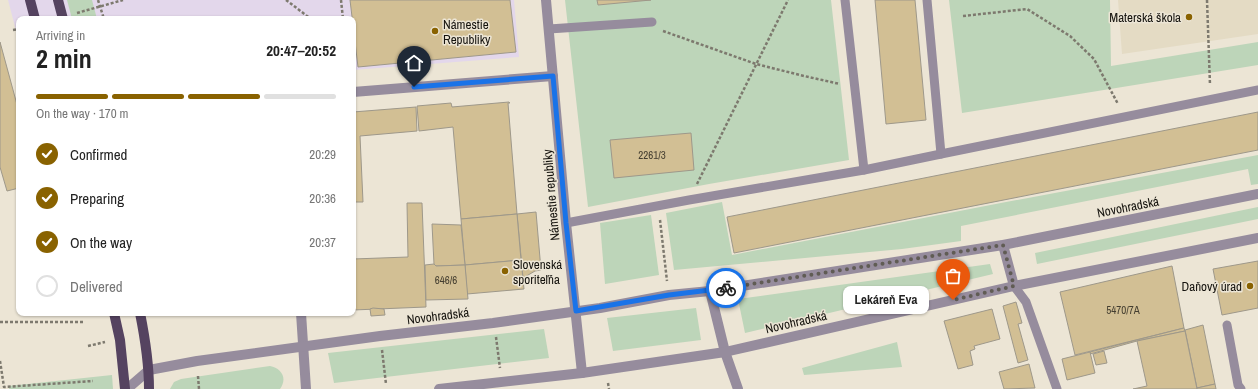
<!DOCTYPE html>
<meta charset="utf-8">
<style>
:root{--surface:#fff;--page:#f2f2f2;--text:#222;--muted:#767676;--line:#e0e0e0;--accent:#896200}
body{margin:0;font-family:"Archivo Narrow",sans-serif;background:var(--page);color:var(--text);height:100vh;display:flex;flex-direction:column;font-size:15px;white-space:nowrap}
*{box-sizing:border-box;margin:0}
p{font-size:13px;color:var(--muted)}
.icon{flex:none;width:22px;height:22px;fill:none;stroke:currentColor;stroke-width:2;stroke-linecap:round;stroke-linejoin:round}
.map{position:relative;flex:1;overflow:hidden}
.sheet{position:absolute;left:16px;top:16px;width:340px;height:300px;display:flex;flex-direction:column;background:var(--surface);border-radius:8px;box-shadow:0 1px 3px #0004}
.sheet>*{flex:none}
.pin{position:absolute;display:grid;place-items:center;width:34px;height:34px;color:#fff;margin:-41px -17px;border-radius:50% 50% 50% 0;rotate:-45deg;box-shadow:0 0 4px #0007}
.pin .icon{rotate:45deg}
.courier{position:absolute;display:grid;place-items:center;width:40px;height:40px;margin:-20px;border:3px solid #1a73e8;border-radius:50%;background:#fff;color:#222;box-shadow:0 1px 5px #0007}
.bubble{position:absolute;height:28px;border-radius:8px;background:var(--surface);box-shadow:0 1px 3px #0004;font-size:13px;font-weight:700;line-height:28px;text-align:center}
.head em{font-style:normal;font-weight:700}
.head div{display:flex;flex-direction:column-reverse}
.head{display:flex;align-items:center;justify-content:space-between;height:68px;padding:0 20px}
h1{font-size:26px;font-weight:700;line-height:30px}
.bar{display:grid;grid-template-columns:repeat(4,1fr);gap:6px 4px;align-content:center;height:48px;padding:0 20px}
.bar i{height:5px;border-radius:3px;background:var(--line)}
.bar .active{background:var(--accent)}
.bar p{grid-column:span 4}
ol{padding:0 20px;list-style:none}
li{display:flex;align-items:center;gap:12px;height:44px}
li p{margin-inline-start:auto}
li .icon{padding:4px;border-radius:50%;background:var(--accent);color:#fff;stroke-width:4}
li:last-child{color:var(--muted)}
li i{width:22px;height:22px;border:2px solid var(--line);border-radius:50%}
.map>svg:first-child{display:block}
.commercial{fill:#e3d7eb}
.built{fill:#e4dbc4}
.green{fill:#bdd5b9}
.building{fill:#d2bf94;stroke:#9e988a}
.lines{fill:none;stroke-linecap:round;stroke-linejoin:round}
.path{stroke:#7d796e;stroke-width:2.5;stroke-dasharray:3 2;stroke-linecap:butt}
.lane{stroke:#968c9d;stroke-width:9}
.street{stroke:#968c9d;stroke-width:10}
.primary{stroke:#554360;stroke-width:10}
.done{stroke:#605c54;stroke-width:4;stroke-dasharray:0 7.2}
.route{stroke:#1a73e8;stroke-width:5}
.poi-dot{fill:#896200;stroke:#ece5d5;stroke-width:1.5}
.labels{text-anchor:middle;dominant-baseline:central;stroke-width:3;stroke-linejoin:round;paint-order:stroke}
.number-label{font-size:11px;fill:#443e30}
.poi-label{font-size:13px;fill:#15130e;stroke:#ece5d5;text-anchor:end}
.street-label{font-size:13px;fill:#15130e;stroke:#ece5d5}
</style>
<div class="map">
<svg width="1258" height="389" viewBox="0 0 1258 389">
<rect width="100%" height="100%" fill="#ece5d5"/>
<polygon class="commercial" points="8,0 514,0 519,57 353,70 353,19 19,19 19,42"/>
<polygon class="built" points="1118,0 1258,0 1258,34 1122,54"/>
<g class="green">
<polygon points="67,0 92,0 97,19 72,19"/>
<polygon points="565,0 831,0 849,160 709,184 588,207"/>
<polygon points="949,0 1110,0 1111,66 1258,42 1258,65 962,113"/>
<polygon points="1258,155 1258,184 1251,185 1248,169 961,226 961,241 902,249 674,270 666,213 722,202 732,255 1006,202"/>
<polygon points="1258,207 1258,219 1037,264 1035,253"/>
<polygon points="651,215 659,275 605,284 600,223"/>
<polygon points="990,264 993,274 745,333 738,299"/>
<polygon points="696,308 701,340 613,351 607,318"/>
<polygon points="544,329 549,358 334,383 328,353"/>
<polygon points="897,342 902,367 804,375 802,368"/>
<path d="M270,366c11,2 18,12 10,23h-110l4,-7 7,-3z"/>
<polygon points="112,375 113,389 9,389 9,386"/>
</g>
<g class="building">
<polygon points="350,0 510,0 516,52 358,67"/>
<polygon points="597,0 651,0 598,5"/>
<polygon points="875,0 915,0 926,120 886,124"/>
<polygon points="0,42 19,112 19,188 7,191 0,167"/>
<polygon points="509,102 510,103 508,103 517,214 461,219 453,127 419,131 417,106 451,103 452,107"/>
<polygon points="416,107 417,131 360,136 363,202 353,202 353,112"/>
<polygon points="1258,112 1258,150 734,253 727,217"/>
<polygon points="691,133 694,170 614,178 610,140"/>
<polygon points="407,203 422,203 426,307 353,310 353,259 408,257"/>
<polygon points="536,212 541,270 535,271 523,278 517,214"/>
<polygon points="517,214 521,260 465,265 461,219"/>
<polygon points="432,224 461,225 465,265 436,266 434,264"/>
<polygon points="521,260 524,289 467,294 465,265"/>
<polygon points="1258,261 1258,308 1222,315 1213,269"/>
<polygon points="434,264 436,266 465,265 468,299 426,300 425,265"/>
<polygon points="1172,266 1184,328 1075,355 1060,292"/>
<polygon points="1016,302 1022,323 1018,324 1028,360 1018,363 1003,306"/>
<polygon points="373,308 384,309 385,315 371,316 370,309"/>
<polygon points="992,309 1000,339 974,346 975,349 970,351 973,365 958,369 944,321"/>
<polygon points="1203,325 1215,384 1197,388 1185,330"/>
<polygon points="1184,328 1185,331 1137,341 1090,354 1090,352"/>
<polygon points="1185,331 1197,389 1133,389 1147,386 1137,341"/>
<polygon points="1104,351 1107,363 1096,365 1093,354"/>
<polygon points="1090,352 1095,373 1067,380 1062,359"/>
<polygon points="1029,364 1035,388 1004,389 999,372"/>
<polygon points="1215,384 1216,389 1197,389 1197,388"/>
</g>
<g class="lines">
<g class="path">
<polyline points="98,0 104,19"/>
<polyline points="286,0 311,19"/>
<polyline points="341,0 343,19"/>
<polyline points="1207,0 1210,85"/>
<polyline points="77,13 123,0"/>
<polyline points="963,16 1027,9 1070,36 1094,59 1118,104"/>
<polyline points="13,30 19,29"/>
<polyline points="663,31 756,64 804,76 840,84"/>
<polyline points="697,184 788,0"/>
<polyline points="660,220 667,281"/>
<polyline points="0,322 84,322"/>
<polyline points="496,337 500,368"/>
<polyline points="88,346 105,342"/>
<polyline points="382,350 386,384"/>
<polyline points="0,361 4,387 93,381"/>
<polyline points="198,376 199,389"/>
<polyline points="608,383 609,389"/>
</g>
<g class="lane">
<polyline points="845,0 864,170 941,154"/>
<polyline points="927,0 941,154 1258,90"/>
<polyline points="549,29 652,22"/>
<polyline points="566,223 689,200 864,170"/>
<polyline points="1014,286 1026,302 1057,389"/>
<polyline points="1227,325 1238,385 1241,389"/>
</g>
<g class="street">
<polyline points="546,0 566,223 582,373"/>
<polyline points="353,92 553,76"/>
<polyline points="1003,245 1014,286"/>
<polyline points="710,291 725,352 738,389"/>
<polyline points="301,313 306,389"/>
<polyline points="127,389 149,370 197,361 380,336 493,323 600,308 669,295 710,291 1003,245 1258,194"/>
<polyline points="439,389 582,373 725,352 1014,286 1258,238"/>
</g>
<g class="primary">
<polyline points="30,0 35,19"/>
<polyline points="58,0 63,19"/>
<polyline points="114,313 120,340 125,389"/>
<path d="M140,313c5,25 9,50 9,76"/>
</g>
</g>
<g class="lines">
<polyline class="done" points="726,288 1003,245 1014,286 953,300"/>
<polyline class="route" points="414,87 553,76 566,223 576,311 669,295 726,288"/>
</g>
<g class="poi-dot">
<circle cx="1189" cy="17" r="4"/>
<circle cx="435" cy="31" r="4"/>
<circle cx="505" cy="271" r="4"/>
<circle cx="1250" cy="286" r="4"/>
</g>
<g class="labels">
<g class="number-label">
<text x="652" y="155">2261/3</text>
<text x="446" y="280">646/6</text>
<text x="1123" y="310">5470/7A</text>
</g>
<g class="poi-label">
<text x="1181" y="17">Materská škola</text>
<text x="443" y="24" text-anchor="start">Námestie<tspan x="443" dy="15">Republiky</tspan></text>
<text x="513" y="264" text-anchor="start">Slovenská<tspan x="513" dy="15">sporiteľňa</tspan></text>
<text x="1242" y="286">Daňový úrad</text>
</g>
<g class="street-label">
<text transform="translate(551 195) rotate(-95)">Námestie republiky</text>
<text transform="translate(1128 207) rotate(-11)">Novohradská</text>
<text transform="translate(438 316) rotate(-7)">Novohradská</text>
<text transform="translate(796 322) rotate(-13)">Novohradská</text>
</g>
</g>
</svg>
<div class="pin" style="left:953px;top:300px;background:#ea580c"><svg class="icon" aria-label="bag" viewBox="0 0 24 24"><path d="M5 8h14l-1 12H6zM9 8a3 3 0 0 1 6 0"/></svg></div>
<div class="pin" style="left:414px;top:87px;background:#1f2937"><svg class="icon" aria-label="home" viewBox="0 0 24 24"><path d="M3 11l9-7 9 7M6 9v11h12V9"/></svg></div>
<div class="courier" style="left:726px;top:288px"><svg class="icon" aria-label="bike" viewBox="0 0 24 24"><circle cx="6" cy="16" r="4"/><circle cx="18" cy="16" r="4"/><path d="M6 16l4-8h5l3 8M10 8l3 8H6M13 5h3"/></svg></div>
<div class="bubble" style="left:843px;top:286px;width:86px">Lekáreň Eva</div>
<section class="sheet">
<div class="head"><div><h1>2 min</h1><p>Arriving in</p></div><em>20:47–20:52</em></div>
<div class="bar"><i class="active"></i><i class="active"></i><i class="active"></i><i></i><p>On the way · 170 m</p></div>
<ol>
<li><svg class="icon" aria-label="check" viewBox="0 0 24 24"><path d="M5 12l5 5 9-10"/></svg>Confirmed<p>20:29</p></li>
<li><svg class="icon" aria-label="check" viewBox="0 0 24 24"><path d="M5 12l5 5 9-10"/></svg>Preparing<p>20:36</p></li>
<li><svg class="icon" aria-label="check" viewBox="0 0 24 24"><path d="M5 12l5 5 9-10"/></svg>On the way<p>20:37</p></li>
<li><i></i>Delivered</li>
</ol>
</section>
</div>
